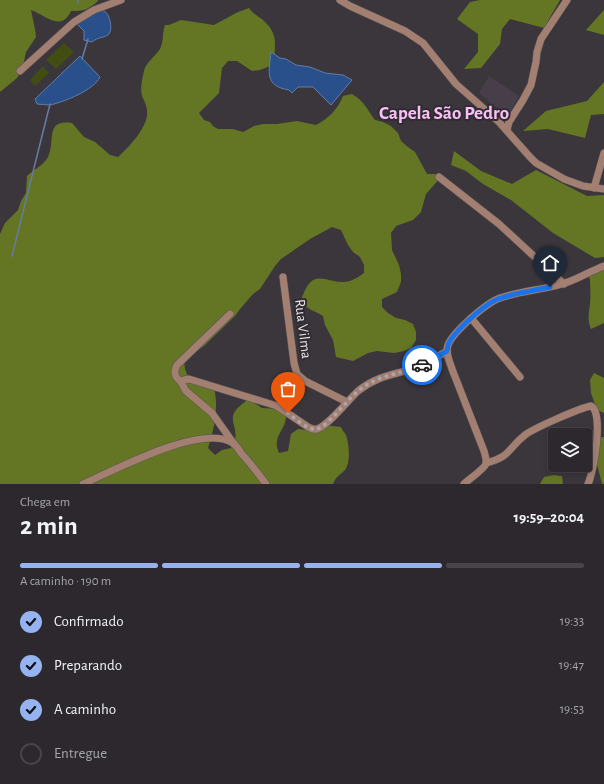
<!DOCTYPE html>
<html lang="pt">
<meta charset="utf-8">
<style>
:root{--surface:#2c282d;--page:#343035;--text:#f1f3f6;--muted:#a6a6aa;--line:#484449;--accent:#95b2f1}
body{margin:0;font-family:"Alegreya Sans",sans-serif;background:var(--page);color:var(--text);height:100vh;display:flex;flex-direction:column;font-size:15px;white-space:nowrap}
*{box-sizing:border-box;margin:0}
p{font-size:13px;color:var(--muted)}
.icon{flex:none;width:22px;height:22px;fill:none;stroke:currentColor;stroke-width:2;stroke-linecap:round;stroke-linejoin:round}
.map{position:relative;height:484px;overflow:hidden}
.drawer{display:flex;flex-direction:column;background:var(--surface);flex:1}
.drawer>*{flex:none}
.fabs{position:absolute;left:548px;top:428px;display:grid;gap:8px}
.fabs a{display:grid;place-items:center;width:44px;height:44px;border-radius:4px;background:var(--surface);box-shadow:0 2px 6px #0003,0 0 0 1px var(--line);font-size:20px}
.pin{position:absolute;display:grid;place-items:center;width:34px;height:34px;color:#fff;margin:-41px -17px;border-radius:50% 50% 50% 0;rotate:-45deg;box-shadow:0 0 4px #0007}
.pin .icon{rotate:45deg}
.courier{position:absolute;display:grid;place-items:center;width:40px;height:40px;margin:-20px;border:3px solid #1a73e8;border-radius:50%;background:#fff;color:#222;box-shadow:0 1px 5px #0007}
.overview em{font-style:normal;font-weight:700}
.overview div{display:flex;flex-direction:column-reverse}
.overview{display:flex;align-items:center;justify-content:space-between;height:68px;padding:0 20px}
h1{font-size:26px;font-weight:700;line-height:30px}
.bar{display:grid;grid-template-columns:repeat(4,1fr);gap:6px 4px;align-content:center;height:48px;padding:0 20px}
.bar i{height:5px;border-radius:3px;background:var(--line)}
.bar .current{background:var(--accent)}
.bar p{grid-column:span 4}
ol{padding:0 20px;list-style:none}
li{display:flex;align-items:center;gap:12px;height:44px}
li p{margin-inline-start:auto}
li .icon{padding:4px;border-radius:50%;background:var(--accent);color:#111;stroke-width:4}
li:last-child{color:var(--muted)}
li i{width:22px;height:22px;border:2px solid var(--line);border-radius:50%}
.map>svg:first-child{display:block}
.built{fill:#473e49}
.green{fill:#414d13}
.forest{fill:#647624}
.water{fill:#2a508c;stroke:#637ca7}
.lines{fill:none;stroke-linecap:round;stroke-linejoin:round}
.stream{stroke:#637ca7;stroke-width:1.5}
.street-casing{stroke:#575257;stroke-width:8}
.street{stroke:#a37f71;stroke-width:7}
.done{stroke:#aba6ab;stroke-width:4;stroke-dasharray:0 7.2}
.route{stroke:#1a73e8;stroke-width:5}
.labels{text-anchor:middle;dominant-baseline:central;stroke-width:4;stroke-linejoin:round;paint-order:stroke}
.street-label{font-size:15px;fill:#e7e3e7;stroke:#312c32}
.district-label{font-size:19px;font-weight:bold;fill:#fbbff7;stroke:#312c32}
</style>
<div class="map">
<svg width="604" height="484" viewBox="0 0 604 484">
<rect width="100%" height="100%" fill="#3b363c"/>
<polygon class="built" points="489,76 519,96 508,117 479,93"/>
<g class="green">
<polygon points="64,43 74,52 56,69 46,60"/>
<polygon points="43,66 49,73 35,86 30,80"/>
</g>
<g class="forest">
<path d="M0,0h98v1c-10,9 -14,10 -27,10 -10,22 -27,3 -40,-1l4,19 1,8 -10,15 -4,18 -5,8 -17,14z"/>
<polygon points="480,0 560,0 544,28 510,19 502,29 500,44 481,68 464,69 478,52 478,34 457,19 470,2"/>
<path d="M249,8c4,6 11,9 16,14 15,14 8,25 10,42l-15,6 -8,1 -15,-10h-9l-6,7 -3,25 -20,20 5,7 6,2 3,4 5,3h15l10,3 11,-6 9,-2h14l20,-3 19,4c12,-6 22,-16 27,-29l9,-2c13,8 14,14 23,26l8,2 8,4 7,7 3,8 7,6 7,5 12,22h8l6,3 -15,17 -5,18 -8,8 -17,6 -5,7 1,17 7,15 2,9v8l-4,10 -15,7v8l6,6 8,5 9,2 8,4 3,8v8l-5,8 -7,3 -10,2 -17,-2 -9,2 -15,8 -17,-4 -3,-17 -8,-15 -2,-9c-9,-6 -16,-6 -22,-15 12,-39 26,-14 49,-20 5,-2 10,-5 14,-8v-8l-4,-8 -7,-5 -5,-7 -7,-15 -9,-3 -22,12 -29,20 -6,7 -15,23 -7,5 -13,15 -5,7 -30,29 -21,16 1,8 3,8 26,11c5,20 0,41 -6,60l7,7 7,-5 9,-2c11,-17 -2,-23 3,-35 3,-6 9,-9 14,-14l14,9 16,1 8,5c1,17 -15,21 -7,39l9,-2 3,-17 7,-5 9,1 16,-5 18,2c1,3 4,6 5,8 3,9 5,27 -1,35 -5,5 -9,6 -12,14h-333v-250l5,-11 13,-13 3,-9 5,-8 1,-17c6,-6 17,-11 21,-19 8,-16 -4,-38 24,-34l12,14 11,5 15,13 8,2c11,-10 31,-31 29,-46 0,-6 -3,-10 -5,-15 -2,-7 0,-17 2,-25 2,-9 11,-14 16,-22 4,-8 2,-16 5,-24h4l12,-5 33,5 24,-13z"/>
<polygon points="604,10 604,35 586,30"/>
<polygon points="604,82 604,114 591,115 585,138 548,129 523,131 546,111 587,101"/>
<polygon points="454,151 481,171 512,184 536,170 587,196 604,195 604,257 595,258 553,233 511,200 483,184 466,171 451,165"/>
<path d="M604,267v56l-13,6c-4,-10 -2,-16 -1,-26 1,-8 0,-16 0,-24l-2,-3z"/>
<polygon points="594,373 604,378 604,413 597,410 591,393 590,380"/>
<polygon points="603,437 604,437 604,484 602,484 598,468 595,460 595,440"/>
<polygon points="554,475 562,476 563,484 540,484 544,477"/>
</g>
<g class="water">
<path d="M97,11c3,0 5,-1 7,0 6,3 9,18 5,23 -4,4 -12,3 -17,8l-8,-2v-9l-7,-7z"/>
<path d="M271,52l9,6 6,1 10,6 14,2 15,6 18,2 9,5 -21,25 -18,-18h-15l-6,6 -3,-3c-25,-4 -20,-18 -18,-38z"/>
<path d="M80,56l20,21c-6,13 -36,25 -50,28 -4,0 -9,-1 -13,-1l-2,-5z"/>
</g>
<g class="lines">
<g class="stream">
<polyline points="78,0 78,3"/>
<polyline points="82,59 88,39"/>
<polyline points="12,256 50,104"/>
</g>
<g class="street-casing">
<g id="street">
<polyline points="340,0 350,6 405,31 423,43 456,84 499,122 530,157 536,163 564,179 583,186 604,189"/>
<polyline points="20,71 74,22 94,10 121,0"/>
<polyline points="507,130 509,122 523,100 531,85 536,62 537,52 541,39 567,0"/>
<polyline points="439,177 499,224 564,284"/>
<polyline points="594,188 604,153"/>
<polyline points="283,277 294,363 297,374 305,381 347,402"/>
<polyline points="471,318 520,377"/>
<path d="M181,382c-6,-5 -8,-9 -4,-17l53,-51"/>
<path d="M234,444l-22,-31 -26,-22 -5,-9 3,-2 5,-1 88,27 31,21c3,1 5,3 9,2 11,-3 31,-29 41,-38 20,-16 37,-16 60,-24 10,-4 20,-11 29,-16"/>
<path d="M486,463c25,-6 22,-15 39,-28 9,-7 55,-27 66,-29 13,6 3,65 -3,78"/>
<path d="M83,484c32,-14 118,-61 150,-41 3,2 6,7 8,10 9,10 17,20 25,31"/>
<path d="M464,484c5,-5 19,-14 22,-20 1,-4 -1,-9 -2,-13l-32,-82c-2,-7 -7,-16 -4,-24 5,-13 38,-42 52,-47 20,-7 42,-8 62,-14 15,-4 28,-13 42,-18"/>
</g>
</g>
<use href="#street" class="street"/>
</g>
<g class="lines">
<path class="done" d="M288,413c6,5 21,18 29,16 11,-3 30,-29 40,-37 21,-18 42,-17 65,-27"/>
<path class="route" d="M422,365l25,-14c1,-2 0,-4 1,-6 5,-13 37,-41 50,-46 16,-6 35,-8 52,-12"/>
</g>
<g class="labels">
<g class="street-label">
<text transform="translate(303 329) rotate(83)">Rua Vilma</text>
</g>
<g class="district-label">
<text x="444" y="113">Capela São Pedro</text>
</g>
</g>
</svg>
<div class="fabs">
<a><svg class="icon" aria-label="layers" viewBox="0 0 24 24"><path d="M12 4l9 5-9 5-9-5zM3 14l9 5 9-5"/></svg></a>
</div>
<div class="pin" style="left:288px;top:413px;background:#ea580c"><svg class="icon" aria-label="bag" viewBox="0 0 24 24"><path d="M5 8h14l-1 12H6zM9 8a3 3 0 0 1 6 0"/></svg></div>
<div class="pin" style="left:550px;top:287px;background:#1f2937"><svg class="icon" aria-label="home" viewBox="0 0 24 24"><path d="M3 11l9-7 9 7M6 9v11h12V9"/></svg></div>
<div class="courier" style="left:422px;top:365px"><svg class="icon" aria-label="car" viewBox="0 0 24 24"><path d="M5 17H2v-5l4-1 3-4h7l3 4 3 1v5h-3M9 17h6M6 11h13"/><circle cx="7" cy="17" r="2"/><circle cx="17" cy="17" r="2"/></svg></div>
</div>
<section class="drawer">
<div class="overview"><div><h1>2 min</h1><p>Chega em</p></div><em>19:59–20:04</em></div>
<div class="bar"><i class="current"></i><i class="current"></i><i class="current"></i><i></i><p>A caminho · 190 m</p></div>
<ol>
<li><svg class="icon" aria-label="check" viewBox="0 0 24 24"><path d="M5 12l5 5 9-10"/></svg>Confirmado<p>19:33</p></li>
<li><svg class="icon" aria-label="check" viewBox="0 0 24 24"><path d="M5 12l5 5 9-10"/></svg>Preparando<p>19:47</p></li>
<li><svg class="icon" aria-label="check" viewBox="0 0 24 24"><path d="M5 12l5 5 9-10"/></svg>A caminho<p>19:53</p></li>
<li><i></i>Entregue</li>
</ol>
</section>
